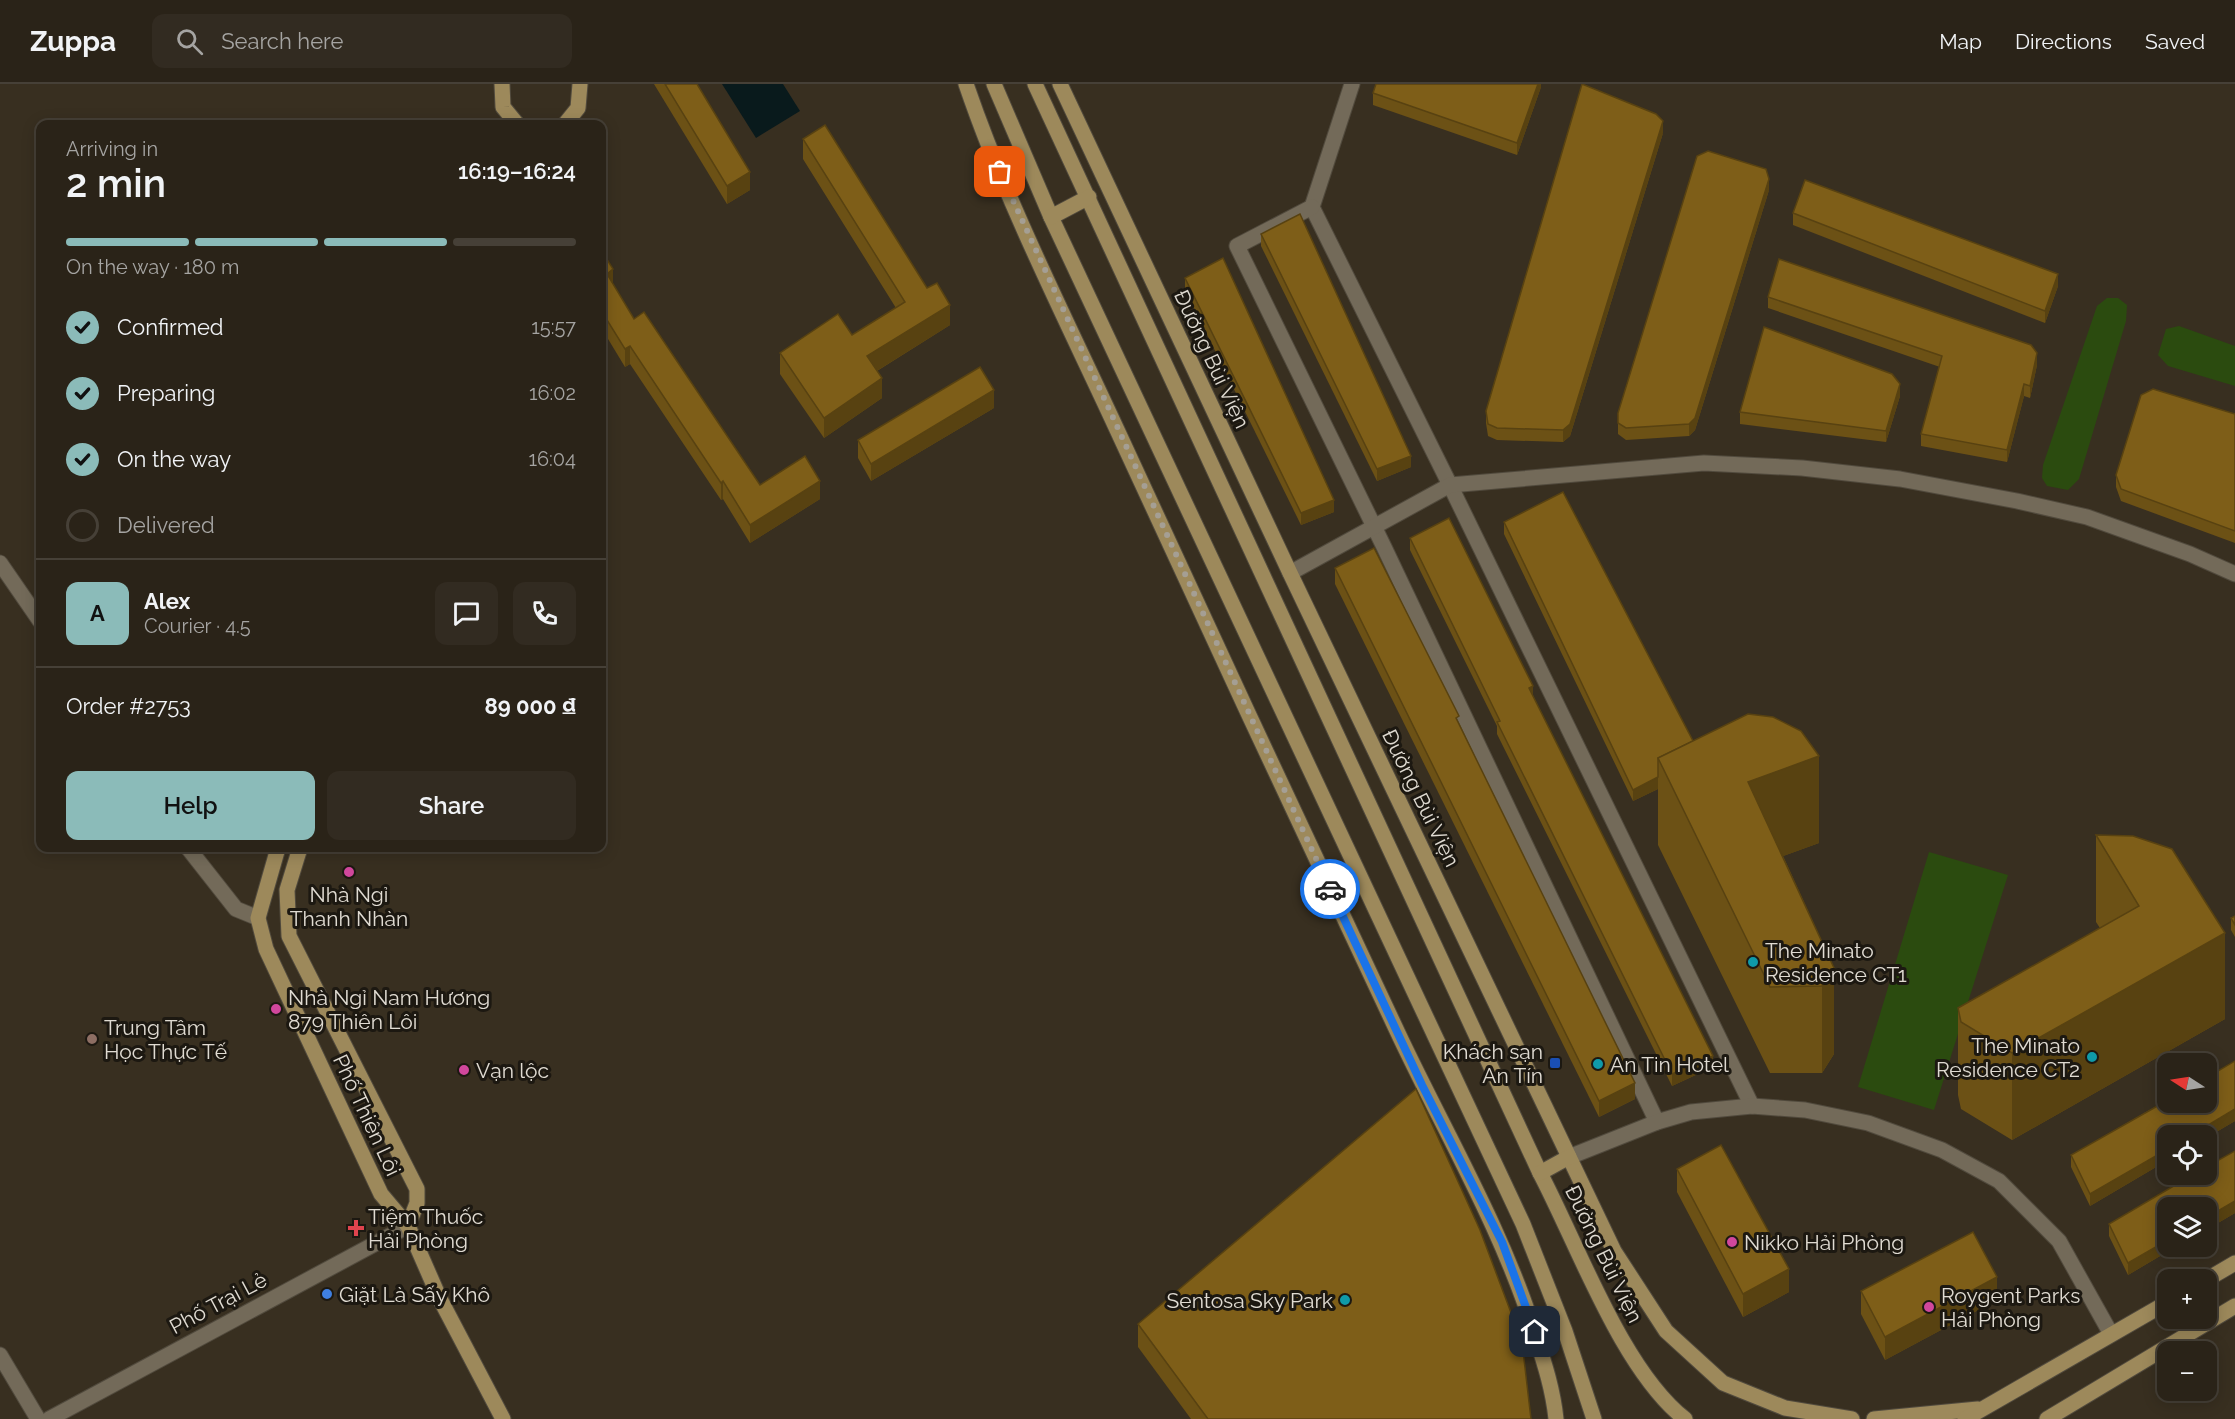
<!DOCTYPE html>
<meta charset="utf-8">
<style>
:root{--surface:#2a2318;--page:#322b21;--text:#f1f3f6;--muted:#a5a4a2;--line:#464037;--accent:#8bbbb9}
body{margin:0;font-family:Raleway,sans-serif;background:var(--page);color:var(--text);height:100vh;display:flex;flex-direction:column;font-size:22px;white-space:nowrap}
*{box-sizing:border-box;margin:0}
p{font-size:20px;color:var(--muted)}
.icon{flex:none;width:33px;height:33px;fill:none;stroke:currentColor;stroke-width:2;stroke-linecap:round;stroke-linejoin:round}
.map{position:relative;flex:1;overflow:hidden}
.panel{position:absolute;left:36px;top:36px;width:570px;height:732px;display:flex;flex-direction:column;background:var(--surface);border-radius:12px;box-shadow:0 3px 15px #0003,0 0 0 2px var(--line)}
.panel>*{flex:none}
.needle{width:39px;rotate:282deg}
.fabs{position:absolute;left:2157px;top:969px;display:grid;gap:12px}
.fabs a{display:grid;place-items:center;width:60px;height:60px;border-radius:12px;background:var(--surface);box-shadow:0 3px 15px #0003,0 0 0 2px var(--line);font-size:30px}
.pin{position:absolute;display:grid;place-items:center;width:51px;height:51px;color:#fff;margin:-26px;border-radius:12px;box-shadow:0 3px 9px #0006}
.courier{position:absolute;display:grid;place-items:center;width:60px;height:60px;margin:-30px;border:4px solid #1a73e8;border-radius:50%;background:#fff;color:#222;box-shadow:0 2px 8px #0007}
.overview em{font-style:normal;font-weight:600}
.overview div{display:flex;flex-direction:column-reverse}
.overview{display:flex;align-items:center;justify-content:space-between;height:102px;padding:0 30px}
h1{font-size:39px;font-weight:600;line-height:45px}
.bar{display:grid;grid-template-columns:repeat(4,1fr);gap:9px 6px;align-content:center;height:72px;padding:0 30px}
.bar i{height:8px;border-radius:4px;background:var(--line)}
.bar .on{background:var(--accent)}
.bar p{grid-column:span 4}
.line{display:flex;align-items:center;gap:15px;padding:0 30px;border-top:2px solid var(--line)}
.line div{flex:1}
.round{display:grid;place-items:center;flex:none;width:63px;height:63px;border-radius:12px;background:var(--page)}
ol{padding:0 30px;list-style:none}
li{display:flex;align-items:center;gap:18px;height:66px}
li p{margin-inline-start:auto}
li .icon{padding:6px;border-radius:50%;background:var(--accent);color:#111;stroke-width:4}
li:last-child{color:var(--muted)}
li i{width:33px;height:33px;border:3px solid var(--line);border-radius:50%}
.action{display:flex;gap:12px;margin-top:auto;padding:12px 30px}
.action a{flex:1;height:69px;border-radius:12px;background:var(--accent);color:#111;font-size:24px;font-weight:600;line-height:69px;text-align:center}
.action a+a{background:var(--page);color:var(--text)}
header{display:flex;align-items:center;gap:36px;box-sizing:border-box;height:84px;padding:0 30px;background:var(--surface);border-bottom:2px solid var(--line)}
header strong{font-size:28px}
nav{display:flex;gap:33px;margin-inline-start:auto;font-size:21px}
.search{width:420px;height:54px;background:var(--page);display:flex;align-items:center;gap:15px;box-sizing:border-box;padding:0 21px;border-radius:12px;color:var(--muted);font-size:22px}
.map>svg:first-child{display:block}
.green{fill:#2b4b0f}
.water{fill:#091a1c}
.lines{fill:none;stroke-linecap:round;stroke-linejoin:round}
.minor-casing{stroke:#514a3d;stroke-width:17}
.major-casing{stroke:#514a3d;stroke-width:17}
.minor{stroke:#736a59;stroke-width:15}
.major{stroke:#9d895b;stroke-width:15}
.wall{fill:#6c5115}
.shaded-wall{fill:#584211}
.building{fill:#7e5e18;stroke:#584211;stroke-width:1.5}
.done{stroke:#a59f94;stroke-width:6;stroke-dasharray:0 10.8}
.route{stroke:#1a73e8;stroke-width:8}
.hotel-dot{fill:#d1479c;stroke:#1c1811;stroke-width:2}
.culture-dot{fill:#0f9aa8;stroke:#1c1811;stroke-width:2}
.education-dot{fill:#8d6e63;stroke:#1c1811;stroke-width:2}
.transit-dot{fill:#1a4fb4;stroke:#1c1811;stroke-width:2}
.health-dot{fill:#e0444e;stroke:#1c1811;stroke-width:2}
.shop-dot{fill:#3f7fe0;stroke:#1c1811;stroke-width:2}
.labels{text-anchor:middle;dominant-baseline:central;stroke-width:6;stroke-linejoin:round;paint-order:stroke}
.street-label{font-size:21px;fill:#e0dbd2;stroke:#1c1811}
.poi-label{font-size:21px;fill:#e0dbd2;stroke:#1c1811;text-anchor:start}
</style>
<header>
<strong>Zuppa</strong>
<div class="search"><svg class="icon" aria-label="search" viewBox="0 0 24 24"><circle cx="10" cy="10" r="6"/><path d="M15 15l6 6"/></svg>Search here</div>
<nav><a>Map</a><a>Directions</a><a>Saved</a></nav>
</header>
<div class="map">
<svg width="2235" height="1335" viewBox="0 0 2235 1335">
<rect width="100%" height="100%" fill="#382f20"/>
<g class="green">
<polygon points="2107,214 2118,214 2127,221 2126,237 2079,395 2068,406 2047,402 2042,394 2043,381 2097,222"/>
<polygon points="2179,242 2235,262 2235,302 2168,282 2158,271 2166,245"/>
<polygon points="1929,768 2008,791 1934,1026 1858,1003"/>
</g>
<polygon class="water" points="722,0 783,0 800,27 756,54"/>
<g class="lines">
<g class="minor-casing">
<g id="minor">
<polyline points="1352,0 1312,123 1450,401 1752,1022"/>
<polyline points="1312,123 1237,162 1384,463 1657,1038"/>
<polyline points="0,479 40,537"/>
<polyline points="1290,489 1450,401 1704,379 1802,384 1900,395 2017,417 2087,433 2190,470 2235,490"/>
<polyline points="188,764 236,825 258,834"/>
<polyline points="1569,1073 1657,1038 1691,1028 1752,1022 1805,1026 1868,1039 1942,1066 1999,1097 2059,1157 2111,1250"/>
<polyline points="0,1271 38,1335"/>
<polyline points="49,1335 408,1142"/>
</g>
</g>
<g class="major-casing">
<g id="major">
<polyline points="502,0 503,23 517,40"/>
<path d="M966,0c41,120 100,235 153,350 92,200 185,400 279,599 47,100 104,195 137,301 9,28 18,55 21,85"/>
<polyline points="994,0 1051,133 1523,1140 1565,1247 1594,1335"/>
<path d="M1035,0l505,1089c38,72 82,197 145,246"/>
<polyline points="1060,0 1290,489 1614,1167 1666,1247 1723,1299 1785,1324 1852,1335"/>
<polyline points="565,40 578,24 580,0"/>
<polyline points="1051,133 1089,113"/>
<polyline points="278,764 258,834 266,865 381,1110 408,1142 439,1213 503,1335"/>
<polyline points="300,764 287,806 289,852 417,1105 417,1119 408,1142"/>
<polyline points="1540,1089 1569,1073"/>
<polyline points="2206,1196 2235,1179"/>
<polyline points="1874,1335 1978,1325"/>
<polyline points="1965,1335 2168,1218"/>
<polyline points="2047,1335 2235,1222"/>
</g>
</g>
<use href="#minor" class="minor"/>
<use href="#major" class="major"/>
</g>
<g class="wall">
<polygon points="654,0 697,0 750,106 727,120"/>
<polygon points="1541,0 1541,3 1517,71 1373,21 1373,9"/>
<polygon points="1663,49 1570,352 1563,358 1497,356 1488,352 1486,339 1486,327"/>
<polygon points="803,55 950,241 877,287 882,314 824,354 780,290 780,269 852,251 896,224 803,75"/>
<polygon points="1769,106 1695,346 1689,352 1626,356 1618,350 1618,329"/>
<polygon points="1793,129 2058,202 2045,239 1793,141"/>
<polygon points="1261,150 1411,383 1377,397 1261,162"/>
<polygon points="602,170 613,200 634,235 760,401 820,415 750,459 723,415 721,416 630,280 625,283 602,245"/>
<polygon points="1185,194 1334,428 1301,441 1185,206"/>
<polygon points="1768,213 2037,281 2030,314 2024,312 2007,378 1921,362 1921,350 1940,283 1768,224"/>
<polygon points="1900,312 1886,358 1740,340 1740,328"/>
<polygon points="994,324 871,397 858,374 858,356"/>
<polygon points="2235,330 2235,459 2121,417 2116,403 2116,391"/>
<polygon points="1504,438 1693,657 1819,759 1783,772 1834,884 1834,970 1822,989 1770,989 1658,761 1658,705 1633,717 1504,450"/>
<polygon points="1410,454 1533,614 1713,983 1672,1002 1497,650 1497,642 1410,466"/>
<polygon points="1335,484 1459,639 1635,1015 1599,1033 1335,500"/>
<polygon points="2096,751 2225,935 2012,1056 1961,1025 1958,1011 1958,924 2100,844 2096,838"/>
<polygon points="2235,832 2235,853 2231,846 2231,834"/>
<polygon points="2235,977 2235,1037 2206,1054 2168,1052 2168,1076 2090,1122 2071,1083 2071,1071"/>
<polygon points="2235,1067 2235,1129 2206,1146 2206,1124 2168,1162 2177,1162 2128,1191 2109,1152 2109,1140"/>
<polygon points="1677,1085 1789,1208 1743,1233 1677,1108"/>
<polygon points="1861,1207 1997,1216 1885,1276 1861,1230"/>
<polygon points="1138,1240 1531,1335 1191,1335 1138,1263"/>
</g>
<g class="shaded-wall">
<polygon points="1538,0 1541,0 1541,3 1517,71 1517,59"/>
<polygon points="1663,37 1663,49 1570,352 1563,358 1563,346"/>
<polygon points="750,88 750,106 727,120 727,102"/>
<polygon points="1769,95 1769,106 1695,346 1689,352 1689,340"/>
<polygon points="613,185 613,203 607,190"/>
<polygon points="2058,190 2058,202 2045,239 2045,227"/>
<polygon points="950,221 950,241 867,293 867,272"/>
<polygon points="630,262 630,280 625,283 625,265"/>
<polygon points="2037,269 2037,281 2030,314 2030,302"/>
<polygon points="882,294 882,314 824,354 824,334"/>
<polygon points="1900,300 1900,312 1886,358 1886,347"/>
<polygon points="2024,300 2024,312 2007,378 2007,366"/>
<polygon points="994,306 994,324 871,397 871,380"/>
<polygon points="1411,372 1411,383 1377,397 1377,385"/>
<polygon points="723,397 723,415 721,416 721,399"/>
<polygon points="820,397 820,415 750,459 750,441"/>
<polygon points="1334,416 1334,428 1301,441 1301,429"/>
<polygon points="1533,602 1533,614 1529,604"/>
<polygon points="1819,672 1819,759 1748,785 1748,698"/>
<polygon points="1658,693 1658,705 1633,717 1633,706"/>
<polygon points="2225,849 2225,935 2012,1056 2012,969"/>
<polygon points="1834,884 1834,970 1822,989 1822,902"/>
<polygon points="1713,972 1713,983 1672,1002 1672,990"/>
<polygon points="1635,999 1635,1015 1599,1033 1599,1017"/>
<polygon points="2235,1025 2235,1037 2206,1054 2206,1052 2190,1052"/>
<polygon points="2168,1065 2168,1076 2090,1122 2090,1110"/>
<polygon points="2235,1117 2235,1129 2206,1146 2206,1134"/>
<polygon points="2168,1156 2168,1162 2177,1162 2128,1191 2128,1179"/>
<polygon points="1789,1185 1789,1208 1743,1233 1743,1210"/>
<polygon points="1997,1193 1997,1216 1885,1276 1885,1253"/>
</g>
<g class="building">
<polygon points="665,0 697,0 750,88 727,102"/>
<polygon points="1376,0 1538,0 1517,59 1373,9"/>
<polygon points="1582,0 1656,30 1663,37 1570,340 1563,346 1497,344 1488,340 1486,327"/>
<polygon points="825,41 927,204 937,199 950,221 867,272 882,294 824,334 780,269 838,230 852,251 905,218 803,55"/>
<polygon points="1708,67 1766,85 1769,95 1695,334 1689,340 1626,344 1618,339 1618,329 1697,72"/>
<polygon points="1805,96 2058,190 2045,227 1793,129"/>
<polygon points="1300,130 1411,372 1377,385 1261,150"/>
<polygon points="603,169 613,185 607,190 634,235 644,228 760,401 805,372 820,397 750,441 723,397 721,399 630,262 625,265 602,228 602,170"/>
<polygon points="1223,174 1334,416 1301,429 1185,194"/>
<polygon points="1779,175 2031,261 2037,269 2030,302 2024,300 2007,366 1921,350 1942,272 1768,213"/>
<polygon points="1764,243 1892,290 1900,300 1886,347 1740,328"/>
<polygon points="980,283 994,306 871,380 858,356"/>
<polygon points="2153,305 2235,330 2235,447 2121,405 2116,391 2141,311"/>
<polygon points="1563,408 1693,657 1658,674 1658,693 1633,706 1504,438"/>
<polygon points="1449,434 1533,602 1529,604 1713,972 1672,990 1497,638 1500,637 1410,454"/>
<polygon points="1374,464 1459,632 1456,634 1635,999 1599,1017 1335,484"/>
<polygon points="1748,630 1773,633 1801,647 1819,672 1748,698 1834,884 1822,902 1770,903 1658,674"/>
<polygon points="2096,751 2133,752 2172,765 2225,849 2012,969 1961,938 1958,924 2139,822"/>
<polygon points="2235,832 2235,841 2231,834"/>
<polygon points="2235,977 2235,1025 2190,1052 2168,1052 2168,1065 2090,1110 2071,1071 2168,1016 2168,1018 2206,1018 2206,994"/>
<polygon points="1416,1005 1480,1146 1522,1258 1531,1335 1208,1335 1138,1240"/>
<polygon points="1721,1061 1789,1185 1743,1210 1677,1085"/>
<polygon points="2235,1067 2235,1117 2206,1134 2206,1124 2168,1124 2168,1156 2128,1179 2109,1140 2194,1090 2206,1090 2206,1083"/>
<polygon points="1973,1148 1997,1193 1885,1253 1861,1207"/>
</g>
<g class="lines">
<polyline class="done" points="1000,88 1330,805"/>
<polyline class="route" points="1330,805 1422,1001 1502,1158 1535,1248"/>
</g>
<g class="hotel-dot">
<circle cx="349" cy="788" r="6"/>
<circle cx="276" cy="925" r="6"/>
<circle cx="464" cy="986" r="6"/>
<circle cx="1732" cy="1158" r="6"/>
<circle cx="1929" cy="1223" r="6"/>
</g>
<g class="culture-dot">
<circle cx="1753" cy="878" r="6"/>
<circle cx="2092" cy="973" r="6"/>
<circle cx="1598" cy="980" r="6"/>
<circle cx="1345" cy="1216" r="6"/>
</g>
<circle class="education-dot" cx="92" cy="955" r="6"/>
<rect class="transit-dot" x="1549" y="973" width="12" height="12" rx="3"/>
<path class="health-dot" d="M353 1135h6v6h6v6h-6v6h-6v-6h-6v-6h6z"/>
<circle class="shop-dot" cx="327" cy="1210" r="6"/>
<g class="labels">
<g class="street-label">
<text transform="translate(1212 275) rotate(65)">Đường Bùi Viện</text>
<text transform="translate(1421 714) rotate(64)">Đường Bùi Viện</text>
<text transform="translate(367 1031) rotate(65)">Phố Thiên Lôi</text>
<text transform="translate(1604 1170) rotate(64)">Đường Bùi Viện</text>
<text transform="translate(218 1219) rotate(-28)">Phố Trại Lẻ</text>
</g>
<g class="poi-label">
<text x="349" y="810" text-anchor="middle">Nhà Ngỉ<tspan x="349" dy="24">Thanh Nhàn</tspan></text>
<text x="1765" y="866">The Minato<tspan x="1765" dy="24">Residence CT1</tspan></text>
<text x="288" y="913">Nhà Ngỉ Nam Hương<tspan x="288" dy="24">879 Thiên Lôi</tspan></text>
<text x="104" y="943">Trung Tâm<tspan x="104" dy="24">Học Thực Tế</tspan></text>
<text x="2080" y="961" text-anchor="end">The Minato<tspan x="2080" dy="24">Residence CT2</tspan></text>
<text x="1543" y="967" text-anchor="end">Khách sạn<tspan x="1543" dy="24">An Tín</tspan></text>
<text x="1610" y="980">An Tin Hotel</text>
<text x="476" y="986">Vạn lộc</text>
<text x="368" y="1132">Tiệm Thuốc<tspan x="368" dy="24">Hải Phòng</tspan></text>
<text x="1744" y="1158">Nikko Hải Phòng</text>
<text x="339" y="1210">Giặt Là Sấy Khô</text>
<text x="1941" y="1211">Roygent Parks<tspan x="1941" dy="24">Hải Phòng</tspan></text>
<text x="1333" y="1216" text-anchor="end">Sentosa Sky Park</text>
</g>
</g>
</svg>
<div class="fabs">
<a><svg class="needle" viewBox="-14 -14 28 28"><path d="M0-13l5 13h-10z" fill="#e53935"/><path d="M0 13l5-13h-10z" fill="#a5a4a2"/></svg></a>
<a><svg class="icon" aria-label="locate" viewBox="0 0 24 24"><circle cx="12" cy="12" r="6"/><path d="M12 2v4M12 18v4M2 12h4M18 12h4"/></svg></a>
<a><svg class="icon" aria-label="layers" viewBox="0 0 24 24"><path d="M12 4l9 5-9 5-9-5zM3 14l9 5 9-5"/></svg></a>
<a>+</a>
<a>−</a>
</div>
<div class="pin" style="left:1000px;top:88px;background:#ea580c"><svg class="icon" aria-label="bag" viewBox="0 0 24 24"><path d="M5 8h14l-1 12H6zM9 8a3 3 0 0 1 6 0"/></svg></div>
<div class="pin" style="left:1535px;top:1248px;background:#1f2937"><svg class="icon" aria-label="home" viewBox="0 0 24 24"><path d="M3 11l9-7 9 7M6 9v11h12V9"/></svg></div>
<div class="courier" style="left:1330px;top:805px"><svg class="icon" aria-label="car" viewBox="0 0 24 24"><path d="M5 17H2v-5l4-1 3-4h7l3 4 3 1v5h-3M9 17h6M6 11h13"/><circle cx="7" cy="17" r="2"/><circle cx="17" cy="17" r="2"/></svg></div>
<section class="panel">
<div class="overview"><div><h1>2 min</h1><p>Arriving in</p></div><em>16:19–16:24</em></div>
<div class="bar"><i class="on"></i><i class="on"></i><i class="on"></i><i></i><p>On the way · 180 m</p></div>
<ol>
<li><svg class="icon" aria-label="check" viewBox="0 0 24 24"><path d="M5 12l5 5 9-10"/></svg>Confirmed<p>15:57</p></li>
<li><svg class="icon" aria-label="check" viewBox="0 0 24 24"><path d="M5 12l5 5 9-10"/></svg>Preparing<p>16:02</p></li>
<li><svg class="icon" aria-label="check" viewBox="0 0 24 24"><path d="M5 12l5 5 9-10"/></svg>On the way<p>16:04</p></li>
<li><i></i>Delivered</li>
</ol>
<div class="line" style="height:108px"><b class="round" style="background:var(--accent);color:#111">A</b><div><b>Alex</b><p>Courier · 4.5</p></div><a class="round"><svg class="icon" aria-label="chat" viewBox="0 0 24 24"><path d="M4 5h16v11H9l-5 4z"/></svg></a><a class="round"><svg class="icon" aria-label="phone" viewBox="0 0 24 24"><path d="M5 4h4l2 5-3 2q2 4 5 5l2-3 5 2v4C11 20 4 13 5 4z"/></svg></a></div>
<div class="line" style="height:78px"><div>Order #2753</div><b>89 000 ₫</b></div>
<div class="action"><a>Help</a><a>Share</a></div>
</section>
</div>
